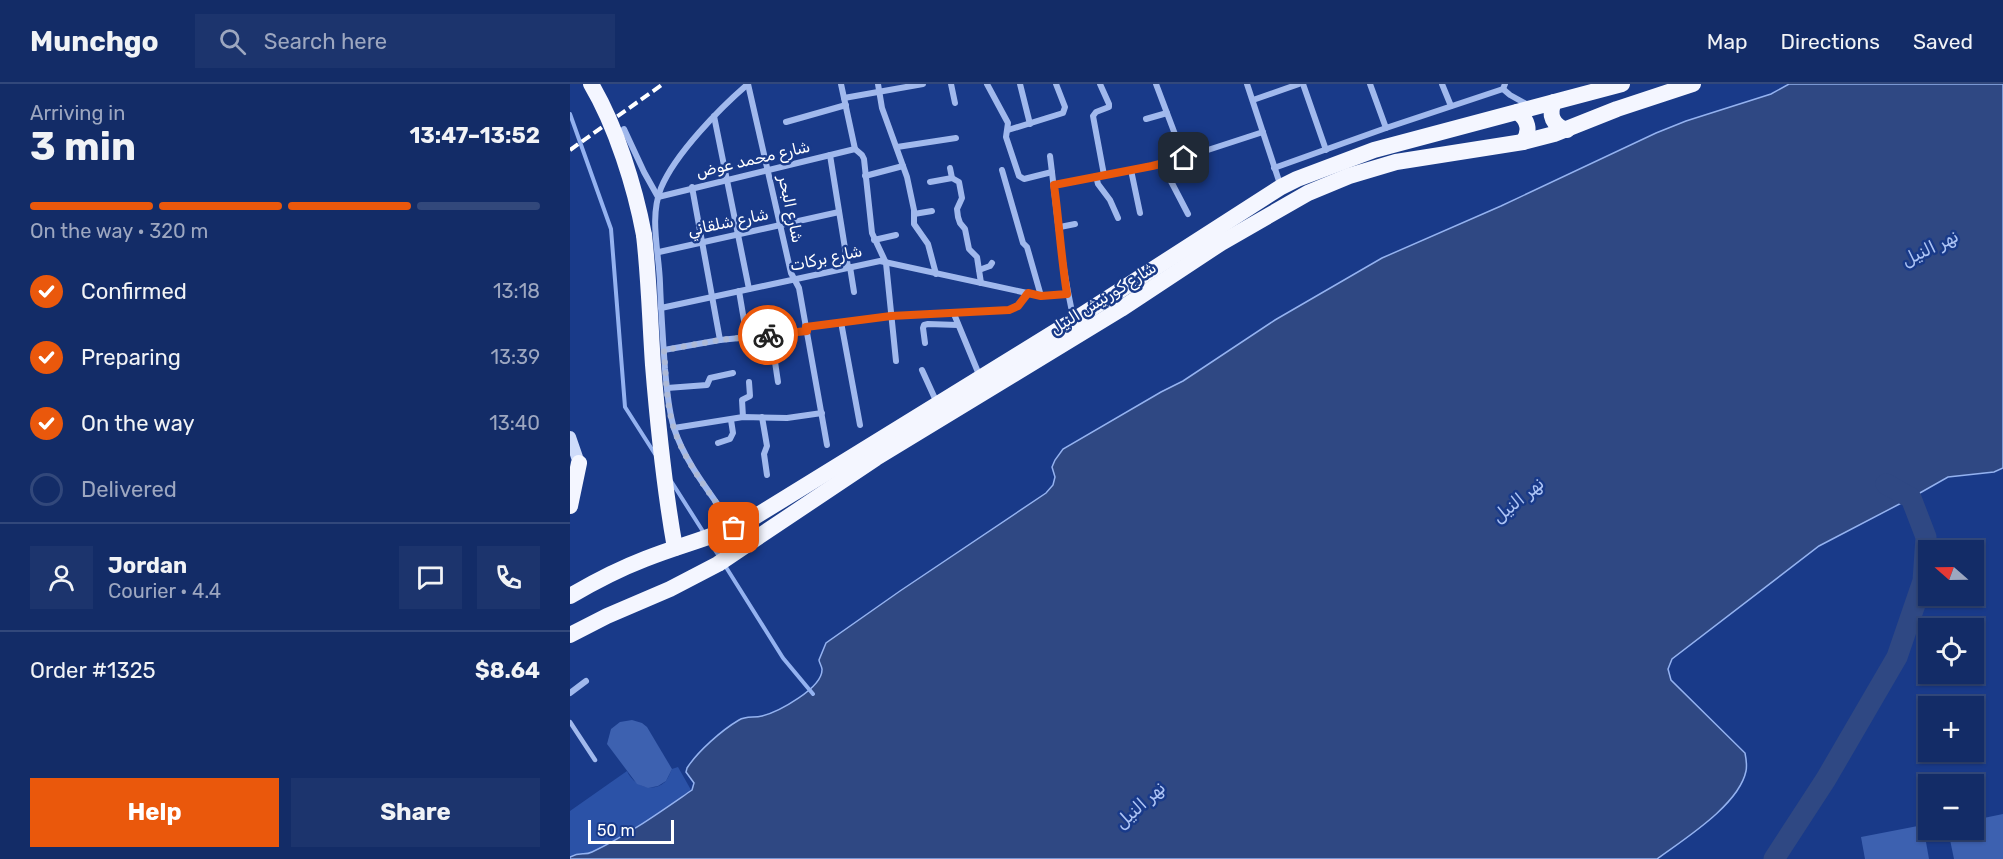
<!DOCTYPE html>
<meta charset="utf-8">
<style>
:root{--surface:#132c67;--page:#1c346d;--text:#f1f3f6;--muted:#9da7c0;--line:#32487b;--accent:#ea580c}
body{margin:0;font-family:Rubik,Vazirmatn,sans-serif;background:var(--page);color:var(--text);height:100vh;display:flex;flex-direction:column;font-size:22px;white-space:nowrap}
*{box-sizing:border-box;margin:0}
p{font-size:20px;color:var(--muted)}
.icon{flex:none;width:33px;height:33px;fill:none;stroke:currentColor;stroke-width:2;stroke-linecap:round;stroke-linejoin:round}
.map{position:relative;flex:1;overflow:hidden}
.details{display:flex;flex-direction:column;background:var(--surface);width:570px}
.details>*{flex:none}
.needle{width:39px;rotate:290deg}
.buttons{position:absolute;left:1348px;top:456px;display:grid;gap:12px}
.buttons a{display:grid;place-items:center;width:66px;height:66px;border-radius:0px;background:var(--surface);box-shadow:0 2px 4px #0004,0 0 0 2px var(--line);font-size:30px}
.scale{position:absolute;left:18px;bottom:15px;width:86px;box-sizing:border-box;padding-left:6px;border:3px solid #fff;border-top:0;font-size:16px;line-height:21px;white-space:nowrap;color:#fff;-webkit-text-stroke:4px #193a89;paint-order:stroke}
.pin{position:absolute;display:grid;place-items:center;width:51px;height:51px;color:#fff;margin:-26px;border-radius:12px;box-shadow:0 3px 9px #0006}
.courier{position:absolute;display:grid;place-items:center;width:60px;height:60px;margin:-30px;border:4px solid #ea580c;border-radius:50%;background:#fff;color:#222;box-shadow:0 2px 8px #0007}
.overview em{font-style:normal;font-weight:700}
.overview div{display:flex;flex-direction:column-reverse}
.overview{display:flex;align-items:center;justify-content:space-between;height:102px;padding:0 30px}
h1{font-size:39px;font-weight:700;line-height:45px}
.bar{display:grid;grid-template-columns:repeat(4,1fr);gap:9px 6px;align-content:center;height:72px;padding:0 30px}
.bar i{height:8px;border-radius:4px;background:var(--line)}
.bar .on{background:var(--accent)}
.bar p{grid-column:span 4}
.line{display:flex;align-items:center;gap:15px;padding:0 30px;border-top:2px solid var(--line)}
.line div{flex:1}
.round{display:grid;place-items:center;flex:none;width:63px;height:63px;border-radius:0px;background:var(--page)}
ol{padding:0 30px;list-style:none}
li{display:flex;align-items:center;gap:18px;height:66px}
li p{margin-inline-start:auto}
li .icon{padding:6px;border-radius:50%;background:var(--accent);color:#fff;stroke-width:4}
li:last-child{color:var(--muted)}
li i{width:33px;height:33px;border:3px solid var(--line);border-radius:50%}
.cta{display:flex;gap:12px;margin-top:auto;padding:12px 30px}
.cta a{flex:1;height:69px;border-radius:0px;background:var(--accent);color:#fff;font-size:24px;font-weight:700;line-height:69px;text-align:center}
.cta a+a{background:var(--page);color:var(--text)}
header{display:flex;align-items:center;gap:36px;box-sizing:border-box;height:84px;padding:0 30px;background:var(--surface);border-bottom:2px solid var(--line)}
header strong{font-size:28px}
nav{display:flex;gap:33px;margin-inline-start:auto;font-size:21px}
.search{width:420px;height:54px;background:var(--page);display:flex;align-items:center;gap:15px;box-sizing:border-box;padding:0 21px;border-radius:0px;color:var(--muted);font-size:22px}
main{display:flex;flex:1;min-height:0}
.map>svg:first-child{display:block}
.green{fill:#2b52a7}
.water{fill:#2f4883;stroke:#94b2f0;stroke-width:1.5}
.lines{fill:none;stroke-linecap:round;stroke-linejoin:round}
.stream{stroke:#94b2f0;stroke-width:4}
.river{stroke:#2f4883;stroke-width:21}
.building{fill:#3d61b0}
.service{stroke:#a1b9ed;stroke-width:4.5}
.minor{stroke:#a1b9ed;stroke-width:6}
.secondary{stroke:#cedbfa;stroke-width:12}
.trunk{stroke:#f4f6ff;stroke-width:16}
.rail{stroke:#fff;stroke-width:4;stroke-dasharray:10 4.5;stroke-linecap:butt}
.trunk-bridge{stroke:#f4f6ff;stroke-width:16}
.done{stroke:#aebad6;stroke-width:6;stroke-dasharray:0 10.8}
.route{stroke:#ea580c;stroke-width:8}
.labels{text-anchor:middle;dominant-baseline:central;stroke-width:5;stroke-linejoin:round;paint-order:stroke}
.street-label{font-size:16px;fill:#fff;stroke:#193a89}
.water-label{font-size:18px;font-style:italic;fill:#adc4f5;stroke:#193a89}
</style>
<header>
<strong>Munchgo</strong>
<div class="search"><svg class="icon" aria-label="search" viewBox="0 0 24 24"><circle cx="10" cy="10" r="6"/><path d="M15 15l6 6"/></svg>Search here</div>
<nav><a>Map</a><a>Directions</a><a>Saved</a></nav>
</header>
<main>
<section class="details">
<div class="overview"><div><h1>3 min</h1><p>Arriving in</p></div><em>13:47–13:52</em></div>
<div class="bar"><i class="on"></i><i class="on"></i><i class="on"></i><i></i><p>On the way · 320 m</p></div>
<ol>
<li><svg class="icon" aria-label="check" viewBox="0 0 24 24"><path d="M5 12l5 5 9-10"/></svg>Confirmed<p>13:18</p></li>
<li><svg class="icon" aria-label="check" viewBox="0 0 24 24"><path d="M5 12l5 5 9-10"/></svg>Preparing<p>13:39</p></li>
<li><svg class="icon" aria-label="check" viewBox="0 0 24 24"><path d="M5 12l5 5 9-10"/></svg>On the way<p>13:40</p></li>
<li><i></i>Delivered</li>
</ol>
<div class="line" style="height:108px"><a class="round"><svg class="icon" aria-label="person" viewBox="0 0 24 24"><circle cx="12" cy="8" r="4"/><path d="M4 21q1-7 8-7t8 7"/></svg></a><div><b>Jordan</b><p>Courier · 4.4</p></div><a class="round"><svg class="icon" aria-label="chat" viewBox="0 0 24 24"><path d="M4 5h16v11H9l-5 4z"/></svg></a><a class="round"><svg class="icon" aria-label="phone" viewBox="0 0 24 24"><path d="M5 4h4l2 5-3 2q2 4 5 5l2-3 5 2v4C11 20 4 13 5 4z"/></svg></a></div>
<div class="line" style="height:78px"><div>Order #1325</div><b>$8.64</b></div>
<div class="cta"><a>Help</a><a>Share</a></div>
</section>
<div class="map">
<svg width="1433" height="775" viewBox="0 0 1433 775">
<rect width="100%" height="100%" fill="#193a89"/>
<path class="green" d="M108,683l25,44 -79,48h-54v-48l57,-40c6,14 25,23 38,11 3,-3 5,-9 7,-13z"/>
<path class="water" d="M1219,0h214v384l-9,4 -46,5 -37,21 -92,48 -147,113 -4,10 3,11 74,73c1,5 2,13 1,18 -7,34 -62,68 -89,88h-1087v-2c11,-6 14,-1 22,-5 36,-17 68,-40 100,-62l2,-7 -8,-11 1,-4c11,-17 35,-38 52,-48 7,-4 15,-2 23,-4 16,-4 61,-28 60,-47 0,-2 -3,-7 -3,-9l7,-17 74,-52 146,-98 7,-8 2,-8 -3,-10 3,-7 8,-11 98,-57 22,-11 92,-61 107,-62 119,-52 155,-73 30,-12 85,-27z"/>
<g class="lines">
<g class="stream">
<polyline points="0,30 41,145 55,323 85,370"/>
<polyline points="101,397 134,449"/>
<polyline points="140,458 150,474"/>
<polyline points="154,480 213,574 243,610"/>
</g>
<polyline class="river" points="1204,775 1256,695 1327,573 1353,497 1356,453 1341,414 1316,400"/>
</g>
<g class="building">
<polygon points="62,636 72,639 77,643 102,685 96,697 88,702 78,704 67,700 37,660 41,645 50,638"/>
<polygon points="1433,730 1433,775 1384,775 1378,746 1404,746 1404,736"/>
<polygon points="1353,741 1359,775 1295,775 1291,753"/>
</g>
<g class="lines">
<polyline class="service" points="0,638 25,676"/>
<g class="minor">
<polyline points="178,0 221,189 229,204 257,361"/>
<polyline points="271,0 285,65"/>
<polyline points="308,0 312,24 337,93 344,126 344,140 358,160 366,190"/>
<polyline points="381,0 385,19"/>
<polyline points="417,0 438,39 436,53 449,92 454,95 482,88"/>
<polyline points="450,0 460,40"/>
<polyline points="530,0 539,20 539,23 526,28 523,32 534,91"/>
<polyline points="586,0 614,74"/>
<polyline points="677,0 711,103"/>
<polyline points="733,0 756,66"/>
<polyline points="800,0 816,44"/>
<polyline points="872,0 881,22"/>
<polyline points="933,5 940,11 958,21"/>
<polyline points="274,14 353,0"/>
<polyline points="683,16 729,0"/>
<polyline points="144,32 179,205"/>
<polyline points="576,35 597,29"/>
<polyline points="216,38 276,21"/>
<polyline points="54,45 74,88 88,113 285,65"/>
<polyline points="438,46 493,29 495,23 486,0"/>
<polyline points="327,63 386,54"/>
<polyline points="285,65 292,71 294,75 302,149 316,179 326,277"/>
<polyline points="260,71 278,183"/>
<path d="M480,72c7,55 11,110 24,164"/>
<polyline points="592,80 618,130"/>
<polyline points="380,84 382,94 389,98 392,114 387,125 388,133 390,139 395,145 399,165 407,173 411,199"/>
<polyline points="704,84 816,44 933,5 935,0"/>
<polyline points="432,86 453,159 457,163 471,212"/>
<polyline points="561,86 570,129"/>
<polyline points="295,92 333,82"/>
<polyline points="526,92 528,100 540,116 548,134"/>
<polyline points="360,98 382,94"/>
<polyline points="484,101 601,78 693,48"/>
<polyline points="122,103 150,256"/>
<polyline points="344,130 362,127"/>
<polyline points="490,143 505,140"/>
<polyline points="304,156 326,151"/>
<polyline points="89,168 269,128"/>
<polyline points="280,183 284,208"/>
<polyline points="409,186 420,182 422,179"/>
<polyline points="169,207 177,254"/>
<polyline points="91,224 310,177 471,212 497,210"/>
<polyline points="384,230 410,293"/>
<polyline points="271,238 290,341"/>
<polyline points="236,243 321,232 439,226 448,221 458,209"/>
<polyline points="195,252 197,275 205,278 208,298"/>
<polyline points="355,259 353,244 354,241 358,240 388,241"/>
<polyline points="94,266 150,256 237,247"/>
<polyline points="352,286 367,319"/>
<polyline points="97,304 137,301 140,294 163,289"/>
<polyline points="173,333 172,316 180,312 179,298"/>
<polyline points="192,333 197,362 194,370 197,391"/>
<polyline points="104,344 173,333 217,334 252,329"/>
<polyline points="148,359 160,355 163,349 161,336"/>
<path d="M162,441c-20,-30 -47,-62 -58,-97 -6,-19 -7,-39 -9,-59 -2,-29 -4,-57 -5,-86 -1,-31 -11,-65 1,-95 14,-34 59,-80 87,-104"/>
<polyline points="0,609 16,597"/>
</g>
<polyline class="secondary" points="0,353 9,379"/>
<g class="trunk">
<path d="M984,18c-6,13 -1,24 13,28"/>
<path d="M947,28c11,7 14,19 6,30"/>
<path d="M74,151c5,43 6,86 9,130 5,61 11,122 22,183"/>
<polyline points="0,422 9,379"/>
<path d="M0,512c24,-14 49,-27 75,-37 37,-15 72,-22 108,-41l321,-198 207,-133 16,-8 77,-29 248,-66"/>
<polyline points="0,551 37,532 100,505 148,480 306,374 551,225 651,159 738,109 779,92 826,78 953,58 984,50 1047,25 1123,0"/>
</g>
<polyline class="rail" points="0,66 93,0"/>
<path class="trunk-bridge" d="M21,0c25,42 44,103 53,151"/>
</g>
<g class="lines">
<path class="done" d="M164,444c-21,-31 -48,-63 -60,-99 -8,-25 -8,-53 -10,-79l56,-10 48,-5"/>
<path class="route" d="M198,251l39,-4 -1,-4 85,-11 118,-6 9,-4 10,-13 13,3 26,-2c-6,-37 -8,-73 -13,-109l98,-19 32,-8"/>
</g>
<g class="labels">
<g class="street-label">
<text transform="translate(183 75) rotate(-13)">شارع محمد عوض</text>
<text transform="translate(221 125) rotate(78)">شارع البحر</text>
<text transform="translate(158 138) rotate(-12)">شارع شلقاني</text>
<text transform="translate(256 174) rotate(-12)">شارع بركات</text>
<text transform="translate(533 214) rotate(-32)">شارع كورنيش النيل</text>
</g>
<g class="water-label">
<text transform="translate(1360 164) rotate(-26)">نهر النيل</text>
<text transform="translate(948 416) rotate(-39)">نهر النيل</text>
<text transform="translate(570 721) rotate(-42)">نهر النيل</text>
</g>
</g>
</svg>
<div class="buttons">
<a><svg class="needle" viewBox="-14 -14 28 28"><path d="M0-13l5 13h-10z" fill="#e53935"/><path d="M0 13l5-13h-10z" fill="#9da7c0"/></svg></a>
<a><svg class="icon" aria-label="locate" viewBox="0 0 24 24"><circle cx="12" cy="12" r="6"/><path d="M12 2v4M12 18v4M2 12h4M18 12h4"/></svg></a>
<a>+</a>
<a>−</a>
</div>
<div class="scale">50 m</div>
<div class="pin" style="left:164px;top:444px;background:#ea580c"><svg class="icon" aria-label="bag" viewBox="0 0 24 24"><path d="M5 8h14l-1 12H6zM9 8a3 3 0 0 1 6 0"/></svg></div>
<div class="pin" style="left:614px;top:74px;background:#1f2937"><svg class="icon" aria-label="home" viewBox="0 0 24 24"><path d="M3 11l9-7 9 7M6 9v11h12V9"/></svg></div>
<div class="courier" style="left:198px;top:251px"><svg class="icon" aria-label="bike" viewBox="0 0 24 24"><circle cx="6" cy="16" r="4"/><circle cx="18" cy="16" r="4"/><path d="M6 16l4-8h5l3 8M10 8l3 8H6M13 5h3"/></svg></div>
</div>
</main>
